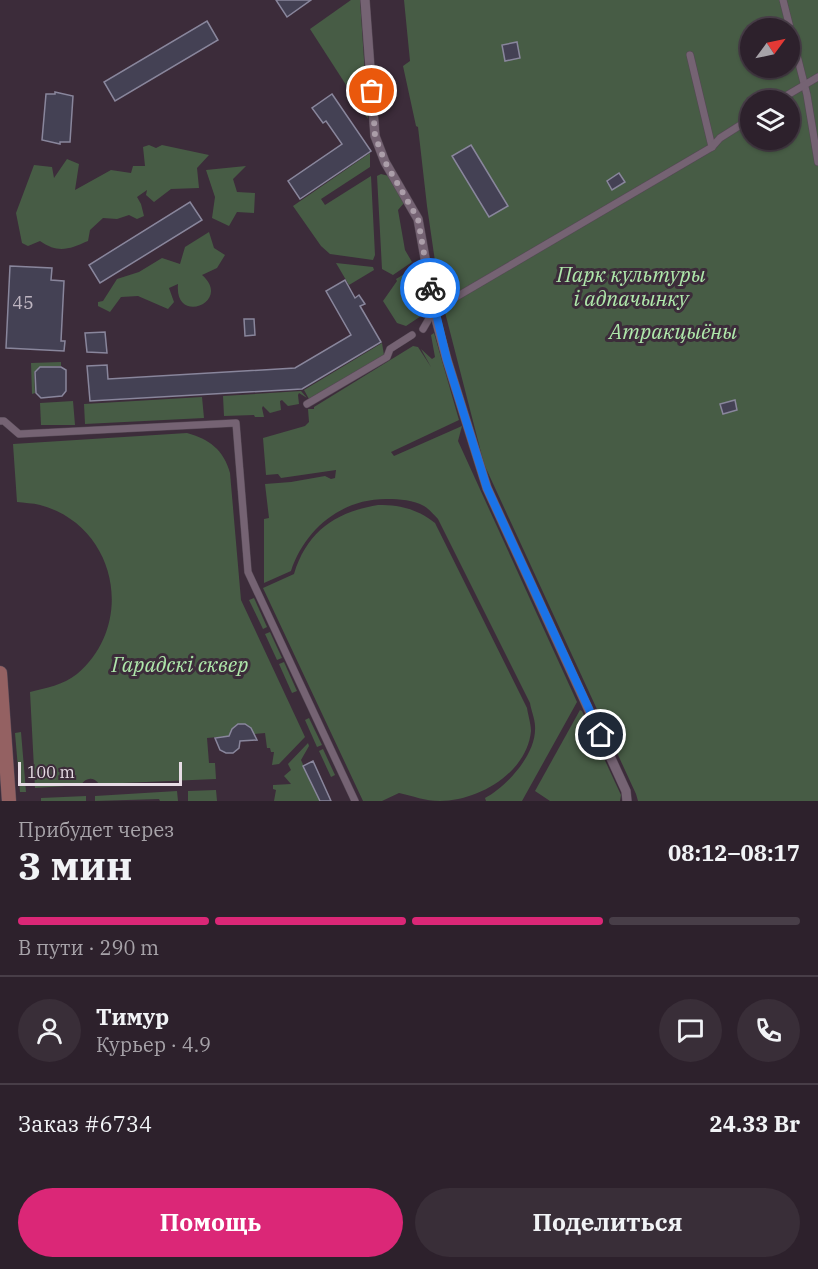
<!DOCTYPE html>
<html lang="ru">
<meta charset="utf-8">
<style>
:root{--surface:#2d212c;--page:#392e38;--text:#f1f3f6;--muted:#a7a3a9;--line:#483e48;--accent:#db2777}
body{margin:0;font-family:"IBM Plex Serif",serif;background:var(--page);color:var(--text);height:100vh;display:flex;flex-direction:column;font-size:22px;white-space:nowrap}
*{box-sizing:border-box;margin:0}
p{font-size:20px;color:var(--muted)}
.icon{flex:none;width:33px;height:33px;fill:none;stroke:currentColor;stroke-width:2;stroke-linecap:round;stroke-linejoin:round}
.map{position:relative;height:801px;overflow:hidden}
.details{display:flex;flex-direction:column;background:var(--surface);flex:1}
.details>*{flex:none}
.needle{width:39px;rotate:57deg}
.tools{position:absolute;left:740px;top:18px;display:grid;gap:12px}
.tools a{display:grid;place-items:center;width:60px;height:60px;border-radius:50%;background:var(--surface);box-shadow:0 2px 4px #0004,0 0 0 2px var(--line);font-size:30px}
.scale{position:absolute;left:18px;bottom:15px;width:164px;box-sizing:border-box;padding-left:6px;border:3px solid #e7dce5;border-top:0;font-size:16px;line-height:21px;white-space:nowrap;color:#e7dce5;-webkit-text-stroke:4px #3c2c3a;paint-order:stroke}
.pin{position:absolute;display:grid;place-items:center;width:51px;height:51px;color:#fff;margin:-26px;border:3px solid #fff;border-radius:50%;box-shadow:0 2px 6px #0007}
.courier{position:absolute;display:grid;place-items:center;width:60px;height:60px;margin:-30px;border:4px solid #1a73e8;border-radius:50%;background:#fff;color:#222;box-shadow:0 2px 8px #0007}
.overview em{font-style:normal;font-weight:800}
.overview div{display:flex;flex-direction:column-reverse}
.overview{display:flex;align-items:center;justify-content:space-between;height:102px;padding:0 18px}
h1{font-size:39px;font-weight:800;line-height:45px}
.bar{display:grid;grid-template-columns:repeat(4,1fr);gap:9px 6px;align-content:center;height:72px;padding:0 18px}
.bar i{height:8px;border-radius:4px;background:var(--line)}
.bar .active{background:var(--accent)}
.bar p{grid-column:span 4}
.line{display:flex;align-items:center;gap:15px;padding:0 18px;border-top:2px solid var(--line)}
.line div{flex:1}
.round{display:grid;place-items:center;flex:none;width:63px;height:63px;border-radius:32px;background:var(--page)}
.primary-button{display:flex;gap:12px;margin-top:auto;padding:12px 18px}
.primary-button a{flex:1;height:69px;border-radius:36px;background:var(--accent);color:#fff;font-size:24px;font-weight:800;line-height:69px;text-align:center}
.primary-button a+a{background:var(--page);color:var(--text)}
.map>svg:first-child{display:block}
.green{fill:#475c45;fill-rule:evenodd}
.building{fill:#444154;stroke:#89869c;stroke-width:1.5}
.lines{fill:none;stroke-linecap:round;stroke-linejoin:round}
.pedestrian-casing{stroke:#554854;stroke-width:8}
.minor-casing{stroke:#554854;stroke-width:10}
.secondary-casing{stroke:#554854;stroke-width:15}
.pedestrian{stroke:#756373;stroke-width:7}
.minor{stroke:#756373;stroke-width:9}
.secondary{stroke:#946162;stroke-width:14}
.done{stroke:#ab9ea9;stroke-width:6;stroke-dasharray:0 10.8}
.route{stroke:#1a73e8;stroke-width:8}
.labels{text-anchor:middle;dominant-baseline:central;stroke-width:6;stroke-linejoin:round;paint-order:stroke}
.number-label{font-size:18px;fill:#beb5c1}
.park-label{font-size:21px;font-style:italic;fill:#afe8ab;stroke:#3c2c3a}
</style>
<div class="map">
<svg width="818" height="801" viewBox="0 0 818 801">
<rect width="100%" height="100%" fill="#3c2c3a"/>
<g class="green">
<polygon points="351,0 360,0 368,119 310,29"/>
<path d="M404,0h414v801h-180l-2,-7 -152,-330 -45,-175 -12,-83 -9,-79 -2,-1 -13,-60 7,-5zM750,28h39v40h-39zM750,100h39v40h-39z"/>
<path d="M149,145l7,3 6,-3 47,10 -12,13 2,20 -28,1 -17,13 -8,-7 1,-5 -10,7 4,7 3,12 -7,3 -8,-4 -12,4 -14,-1 -13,12 -2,11c-19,8 -29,13 -48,0l-12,5 -6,-3 -6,-30 18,-48 18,2 2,11 13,-19 12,5 -4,26 36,-20 20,3 2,-7h12l-2,-19z"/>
<polygon points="370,153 370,167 321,199 325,205 371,176 375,255 373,260 330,254 321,246 293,206"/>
<polygon points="246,166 233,179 237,192 255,193 254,213 237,212 229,226 212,218 215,197 206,170"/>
<polygon points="381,174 389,176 404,203 398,210 405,250 412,262 393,275 382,269 377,176"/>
<path d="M209,232l5,16 11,7 -8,13 -15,7c31,27 -28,51 -24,9l-9,4 5,14 -6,7 -30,-13 -17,1 -11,15 -12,-6v-4l5,-1 14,-22 22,-7 23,-14 18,6 5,-17z"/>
<polygon points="336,263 373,267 374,270 349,285"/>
<polygon points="421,264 430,310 406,326 397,323 383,301 397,281 396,279"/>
<path d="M434,333l25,87 -68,32 3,4 68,-30 -4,15 119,261 -55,99h-36l-1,-3c22,-12 52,-44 50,-72 0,-7 -4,-16 -5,-23l-92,-184c-4,-4 -9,-10 -14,-13 -10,-6 -25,-7 -36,-7 -46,-1 -83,30 -97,72l-27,12v-64l5,-1 -4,-34 26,-2 34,-6 6,3 4,-1 1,-8 -55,8 -3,-4 -12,1 -3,-37 42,-12 4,-4 -1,-13h6v-2l99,-61 5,1 13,20 -10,-18 11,10 3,-2 -4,-22z"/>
<polygon points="382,343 384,355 309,399 304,390"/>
<polygon points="61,362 61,366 40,367 34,372 35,393 32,394 31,363"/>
<polygon points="301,391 307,398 299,393 298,395 299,404 288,406 282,400 280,401 281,410 270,413 263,406 262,408 264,417 255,417 254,415 224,416 223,396"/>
<polygon points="202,397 204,418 85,424 84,404"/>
<polygon points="73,401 75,425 41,425 40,403"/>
<path d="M187,433c22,6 37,17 43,40l11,127 64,137 -26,27 -7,1 2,-13h-3l-1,-4h-3l-2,-15 -11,1c-7,-14 -20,-13 -25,2l-22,2 2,25h6l1,16 -117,5c-5,-7 -13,-7 -18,1l-46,3 -5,-96c16,-4 33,-7 47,-18 60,-51 39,-149 -37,-169 -7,-2 -16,-2 -23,-3l-4,-58z"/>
<path d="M378,505c23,0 39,4 57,18l92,185c1,7 4,16 4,23 -4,42 -53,70 -91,70 -15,0 -27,-5 -41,-8l-17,8h-19l-100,-213 31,-14c13,-43 42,-62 84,-69z"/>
<polygon points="254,598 267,627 263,629 249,600"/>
<polygon points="270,632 282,658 277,660 265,634"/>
<polygon points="284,662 297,691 292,693 279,664"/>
<polygon points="580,710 582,711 621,795 620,801 550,801 535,791"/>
<polygon points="309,718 322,745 317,747 305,720"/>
<polygon points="21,732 26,792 20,792 15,733"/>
<polygon points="308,743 309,746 301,760 320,801 274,801 276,790 273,789 273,785 291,784 284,776 291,770 288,764"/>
<polygon points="323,749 335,775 331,777 319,751"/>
<polygon points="216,790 217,801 188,801 188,791"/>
<polygon points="177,791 178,801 160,801 159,799 95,801 95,796"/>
<polygon points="86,796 86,801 41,801 41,798"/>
</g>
<g class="building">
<polygon points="276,0 311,0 287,17"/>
<polygon points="207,21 218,40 115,101 104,82"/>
<polygon points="517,42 520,58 505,61 502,45"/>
<polygon points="55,92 73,96 70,142 60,142 60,144 42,140 46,94 55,94"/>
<polygon points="332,94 371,151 300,199 288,181 342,144 326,121 323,123 312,108"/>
<polygon points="471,145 508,206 489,217 452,156"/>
<polygon points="619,173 625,182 612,190 607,181"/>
<polygon points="190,202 202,220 100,283 89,265"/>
<polygon points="10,266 52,268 51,280 64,281 61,341 65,341 64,351 6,348"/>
<polygon points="345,280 355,298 359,295 365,304 360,306 381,342 302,389 90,401 87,366 107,365 108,379 295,368 351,335 326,291"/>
<polygon points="244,319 254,319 255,335 245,336"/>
<polygon points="105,332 107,353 87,352 85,333"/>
<polygon points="40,367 61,367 66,370 66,391 62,396 41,398 36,393 35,372"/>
<polygon points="735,400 737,410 723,414 720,404"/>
<polygon points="238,724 245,724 251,728 257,740 240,741 239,748 233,753 226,753 220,750 215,738 229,736 232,729"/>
<polygon points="313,761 331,801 320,801 303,766"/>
</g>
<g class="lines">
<g class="pedestrian-casing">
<g id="pedestrian">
<polyline points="783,0 807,95 818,162"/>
<polyline points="690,55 712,147"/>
<polyline points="779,100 818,77"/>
<polyline points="423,329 434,310 712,147 720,138 750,119"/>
<polyline points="307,404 387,357 390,349 412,335"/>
<polyline points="0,421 4,421 19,434 236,423 248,572 355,801"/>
</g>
</g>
<g class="minor-casing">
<polyline id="minor" points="365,0 375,136 385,162 418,219 436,319 447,360 487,488 626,791 627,801"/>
</g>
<g class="secondary-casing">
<polyline id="secondary" points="0,673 9,801"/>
</g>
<use href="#pedestrian" class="pedestrian"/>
<use href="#minor" class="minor"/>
<use href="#secondary" class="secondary"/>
</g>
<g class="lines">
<polyline class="done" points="372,91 375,136 385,162 418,219 430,288"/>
<polyline class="route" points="430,288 447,360 487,488 601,735"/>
</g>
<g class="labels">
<g class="number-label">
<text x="23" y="302">45</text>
</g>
<g class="park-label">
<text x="631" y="274">Парк культуры<tspan x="631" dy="24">і адпачынку</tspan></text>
<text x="673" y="331">Атракцыёны</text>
<text x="180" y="664">Гарадскі сквер</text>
</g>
</g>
</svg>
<div class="tools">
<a><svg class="needle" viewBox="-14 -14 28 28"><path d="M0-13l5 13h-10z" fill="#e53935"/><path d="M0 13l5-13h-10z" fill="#a7a3a9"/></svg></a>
<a><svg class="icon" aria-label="layers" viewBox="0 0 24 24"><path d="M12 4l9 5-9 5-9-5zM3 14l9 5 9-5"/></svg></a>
</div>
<div class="scale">100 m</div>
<div class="pin" style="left:372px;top:91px;background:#ea580c"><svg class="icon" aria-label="bag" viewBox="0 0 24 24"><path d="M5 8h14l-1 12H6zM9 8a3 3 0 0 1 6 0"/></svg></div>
<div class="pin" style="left:601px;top:735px;background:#1f2937"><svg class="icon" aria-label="home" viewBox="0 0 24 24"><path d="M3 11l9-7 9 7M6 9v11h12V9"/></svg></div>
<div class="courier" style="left:430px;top:288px"><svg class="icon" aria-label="bike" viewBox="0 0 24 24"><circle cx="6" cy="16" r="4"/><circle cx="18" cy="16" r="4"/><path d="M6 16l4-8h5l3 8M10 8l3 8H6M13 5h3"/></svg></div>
</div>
<section class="details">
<div class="overview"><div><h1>3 мин</h1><p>Прибудет через</p></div><em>08:12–08:17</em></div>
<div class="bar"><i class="active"></i><i class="active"></i><i class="active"></i><i></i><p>В пути · 290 m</p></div>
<div class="line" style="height:108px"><a class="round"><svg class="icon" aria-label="person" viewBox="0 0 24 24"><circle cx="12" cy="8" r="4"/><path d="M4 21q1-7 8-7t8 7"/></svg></a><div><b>Тимур</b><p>Курьер · 4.9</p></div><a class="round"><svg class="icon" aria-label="chat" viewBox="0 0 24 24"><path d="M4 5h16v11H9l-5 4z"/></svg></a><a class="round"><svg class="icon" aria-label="phone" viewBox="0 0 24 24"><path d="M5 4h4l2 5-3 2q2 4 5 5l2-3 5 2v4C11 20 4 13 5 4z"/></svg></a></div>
<div class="line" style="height:78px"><div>Заказ #6734</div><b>24.33 Br</b></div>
<div class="primary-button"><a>Помощь</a><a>Поделиться</a></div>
</section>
